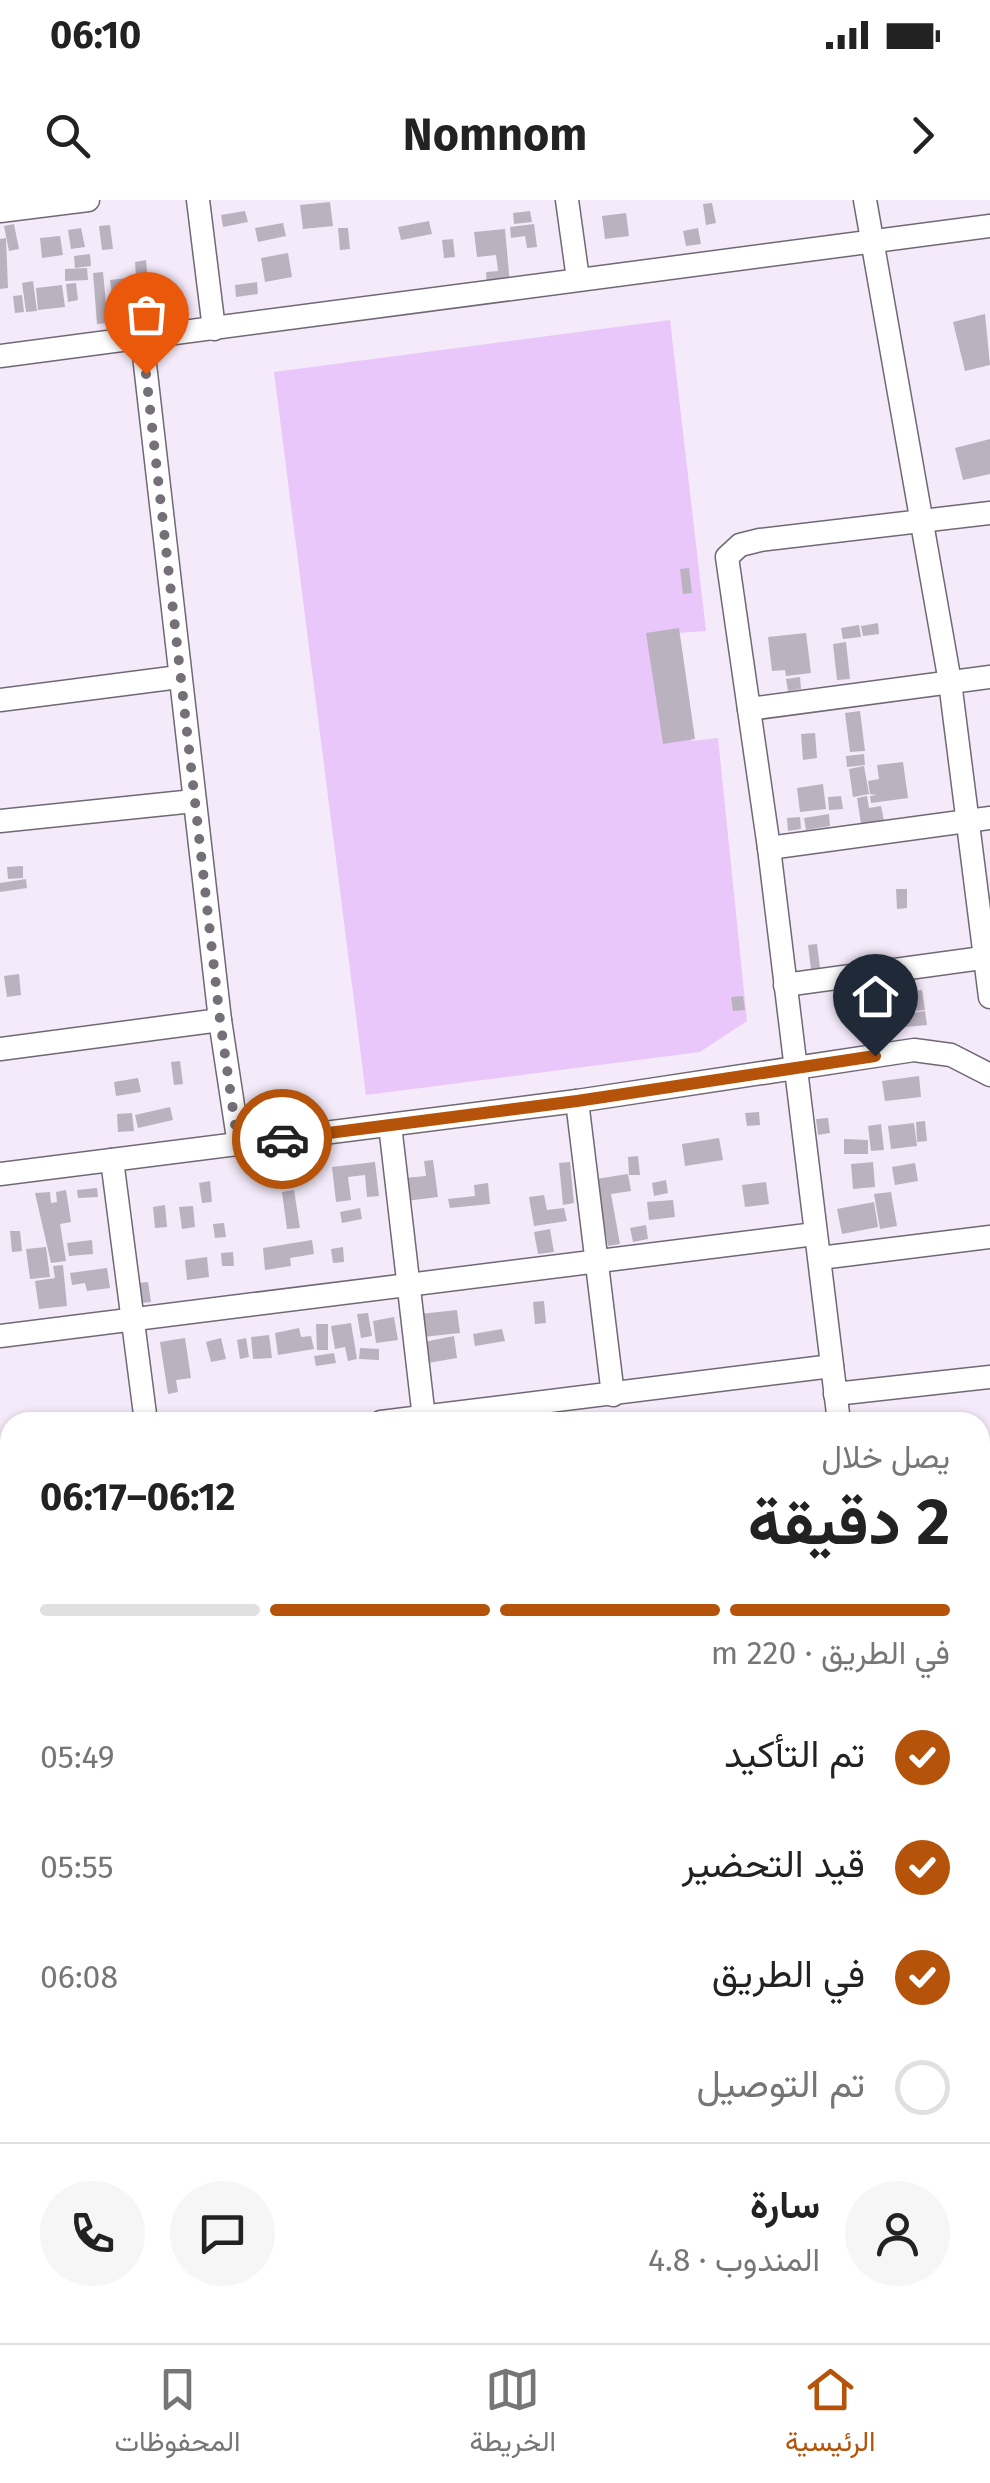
<!DOCTYPE html>
<html lang="ar">
<meta charset="utf-8">
<style>
:root{--surface:#fff;--page:#f6f6f6;--text:#222;--muted:#767676;--line:#e0e0e0;--accent:#b45309}
body{margin:0;font-family:"Fira Sans",Vazirmatn,sans-serif;background:var(--page);color:var(--text);direction:rtl;height:100vh;display:flex;flex-direction:column;font-size:38px;white-space:nowrap}
*{box-sizing:border-box;margin:0}
p{font-size:32px;color:var(--muted)}
.icon{flex:none;width:55px;height:55px;fill:none;stroke:currentColor;stroke-width:2;stroke-linecap:round;stroke-linejoin:round}
.map{position:relative;flex:1;overflow:hidden;direction:ltr}
.sheet{position:absolute;left:0px;top:1212px;width:990px;height:932px;display:flex;flex-direction:column;background:var(--surface);border-radius:30px 30px 0 0;box-shadow:0 2px 8px #0004;direction:rtl}
.sheet>*{flex:none}
.pin{position:absolute;display:grid;place-items:center;width:85px;height:85px;color:#fff;margin:-102px -42px;border-radius:50% 50% 50% 0;rotate:-45deg;box-shadow:0 0 10px #0007}
.pin .icon{rotate:45deg}
.courier{position:absolute;display:grid;place-items:center;width:100px;height:100px;margin:-50px;border:8px solid #b45309;border-radius:50%;background:#fff;color:#222;box-shadow:0 2px 12px #0007}
.summary em{font-style:normal;font-weight:700}
.summary div{display:flex;flex-direction:column-reverse}
.summary{display:flex;align-items:center;justify-content:space-between;height:170px;padding:0 40px}
h1{font-size:65px;font-weight:700;line-height:75px}
.bar{display:grid;grid-template-columns:repeat(4,1fr);gap:15px 10px;align-content:center;height:120px;padding:0 40px}
.bar i{height:12px;border-radius:8px;background:var(--line)}
.bar .selected{background:var(--accent)}
.bar p{grid-column:span 4}
.line{display:flex;align-items:center;gap:25px;padding:0 40px;border-top:2px solid var(--line)}
.line div{flex:1}
.round{display:grid;place-items:center;flex:none;width:105px;height:105px;border-radius:52px;background:var(--page)}
ol{padding:0 40px;list-style:none}
li{display:flex;align-items:center;gap:30px;height:110px}
li p{margin-inline-start:auto}
li .icon{padding:10px;border-radius:50%;background:var(--accent);color:#fff;stroke-width:4}
li:last-child{color:var(--muted)}
li i{width:55px;height:55px;border:5px solid var(--line);border-radius:50%}
.status{display:flex;justify-content:space-between;align-items:center;height:70px;padding:0 50px;background:var(--surface);direction:ltr}
.status svg{height:28px;fill:currentColor}
header{display:flex;justify-content:space-between;align-items:center;height:130px;padding:0 40px;background:var(--surface);font-size:45px;font-weight:700}
.tabs{display:flex;justify-content:space-around;align-items:center;height:140px;border-top:2px solid var(--line);background:var(--surface);font-size:28px;color:var(--muted)}
.tabs a{display:grid;justify-items:center;gap:5px}
.tabs .selected{color:var(--accent)}
.map>svg:first-child{display:block}
.green{fill:#e9c7fa}
.building{fill:#bbb2c0}
.lines{fill:none;stroke-linecap:round;stroke-linejoin:round}
.street-casing{stroke:#706874;stroke-width:25}
.street{stroke:#fff;stroke-width:22}
.done{stroke:#756f78;stroke-width:10;stroke-dasharray:0 18}
.route{stroke:#b45309;stroke-width:12}
</style>
<div class="status"><b>06:10</b><svg viewBox="0 0 49 12"><path d="M0 12V9h3v3zM5 12V6h3v6zM10 12V3h3v9zM15 12V0h3v12zM26 1h20v11H26zM47 4h2v5h-2z"/></svg></div>
<header><svg class="icon" aria-label="forward" viewBox="0 0 24 24"><path d="M9 5l7 7-7 7"/></svg>Nomnom<svg class="icon" aria-label="search" viewBox="0 0 24 24"><circle cx="10" cy="10" r="6"/><path d="M15 15l6 6"/></svg></header>
<div class="map">
<svg width="990" height="2143" viewBox="0 0 990 2143">
<rect width="100%" height="100%" fill="#f4eaf9"/>
<polygon class="green" points="670,120 706,431 677,433 691,541 718,538 747,821 700,852 366,895 274,172"/>
<g class="building">
<polygon points="330,2 333,26 303,29 300,5"/>
<polygon points="712,3 716,23 706,25 703,4"/>
<polygon points="245,11 248,22 223,27 221,15"/>
<polygon points="530,11 532,22 514,24 513,13"/>
<polygon points="626,13 629,36 605,39 602,16"/>
<polygon points="429,21 432,34 401,40 398,27"/>
<polygon points="283,23 286,36 258,42 255,28"/>
<polygon points="14,24 19,49 9,51 4,26"/>
<polygon points="534,24 537,47 527,48 525,36 511,38 510,27"/>
<polygon points="110,25 113,49 102,50 99,26"/>
<polygon points="81,28 85,47 71,49 68,30"/>
<polygon points="338,28 348,28 350,49 340,50"/>
<polygon points="698,28 701,44 686,46 683,31"/>
<polygon points="505,29 510,84 487,86 486,72 498,71 496,55 477,57 474,32"/>
<polygon points="60,36 63,55 42,58 40,38"/>
<polygon points="6,38 8,88 0,89 0,39"/>
<polygon points="453,39 455,57 444,58 442,40"/>
<polygon points="288,53 292,77 265,82 261,58"/>
<polygon points="90,54 91,66 75,68 74,56"/>
<polygon points="146,60 148,82 137,83 139,99 120,101 122,122 97,124 93,73 103,72 106,103 113,102 110,80 136,77 135,62"/>
<polygon points="87,68 88,80 65,81 65,69"/>
<polygon points="33,81 37,111 26,112 22,83"/>
<polygon points="257,82 258,94 236,97 235,85"/>
<polygon points="76,83 78,100 68,102 66,84"/>
<polygon points="62,85 65,107 38,110 36,88"/>
<polygon points="22,95 24,112 15,113 13,96"/>
<polygon points="985,114 990,165 965,171 953,122"/>
<polygon points="990,239 990,274 963,280 955,248"/>
<polygon points="689,368 692,393 683,394 680,369"/>
<polygon points="878,423 879,434 863,436 861,426"/>
<polygon points="859,425 861,437 843,439 841,428"/>
<polygon points="679,428 695,539 663,544 646,433"/>
<polygon points="806,433 811,473 786,476 785,470 772,471 768,437"/>
<polygon points="846,442 850,479 837,480 833,444"/>
<polygon points="800,477 801,489 788,491 786,479"/>
<polygon points="860,511 865,551 850,552 845,513"/>
<polygon points="815,533 817,558 803,560 801,534"/>
<polygon points="864,554 865,565 847,567 846,556"/>
<polygon points="903,562 908,598 871,603 870,596 877,595 870,594 868,581 879,579 877,565"/>
<polygon points="864,566 869,594 853,597 849,569"/>
<polygon points="823,584 826,609 800,612 797,588"/>
<polygon points="841,596 843,609 829,610 828,597"/>
<polygon points="867,596 869,608 881,606 884,621 861,624 857,598"/>
<polygon points="829,614 830,626 806,630 804,618"/>
<polygon points="800,617 801,629 788,631 787,618"/>
<polygon points="23,666 23,678 8,679 7,667"/>
<polygon points="26,679 27,688 0,692 0,683"/>
<polygon points="896,689 907,689 907,708 897,709"/>
<polygon points="817,744 820,768 811,769 808,745"/>
<polygon points="19,774 21,795 7,797 4,776"/>
<polygon points="922,790 925,810 916,811 913,791"/>
<polygon points="743,796 745,810 733,811 731,797"/>
<polygon points="892,796 896,815 881,817 877,798"/>
<polygon points="925,811 927,825 905,827 903,814"/>
<polygon points="180,861 183,884 174,885 171,862"/>
<polygon points="919,876 921,897 885,901 882,881"/>
<polygon points="138,878 141,892 116,896 114,882"/>
<polygon points="170,907 173,920 138,928 135,915"/>
<polygon points="759,912 760,925 747,926 745,913"/>
<polygon points="132,913 134,931 118,932 117,914"/>
<polygon points="828,918 830,933 818,935 816,919"/>
<polygon points="925,921 927,941 917,942 916,922"/>
<polygon points="914,923 917,946 891,949 888,926"/>
<polygon points="881,924 884,950 871,951 868,926"/>
<polygon points="719,938 723,960 685,966 682,944"/>
<polygon points="844,939 868,940 868,954 844,954"/>
<polygon points="638,956 640,975 629,975 628,957"/>
<polygon points="433,960 438,997 406,1001 404,978 426,976 424,961"/>
<polygon points="375,962 379,996 367,997 365,975 348,977 351,1000 336,1002 332,967"/>
<polygon points="570,962 574,1003 563,1005 559,963"/>
<polygon points="873,962 875,987 853,989 851,964"/>
<polygon points="915,963 918,981 895,985 892,967"/>
<polygon points="628,974 631,991 611,994 620,1044 608,1046 596,979"/>
<polygon points="666,980 668,993 654,996 652,983"/>
<polygon points="210,981 212,1002 202,1003 199,983"/>
<polygon points="766,982 769,1004 745,1007 742,985"/>
<polygon points="488,983 490,1004 450,1008 448,999 475,996 474,985"/>
<polygon points="97,988 98,997 78,998 77,990"/>
<polygon points="66,990 71,1022 60,1024 66,1061 51,1063 35,993 50,992 51,1003 57,1002 56,992"/>
<polygon points="294,990 300,1028 287,1029 282,992"/>
<polygon points="891,992 897,1026 880,1029 874,994"/>
<polygon points="544,995 547,1010 564,1008 567,1021 534,1026 529,997"/>
<polygon points="673,1000 675,1017 649,1020 647,1002"/>
<polygon points="874,1002 878,1027 842,1034 837,1009"/>
<polygon points="165,1005 167,1027 155,1028 153,1007"/>
<polygon points="193,1006 195,1027 182,1029 179,1007"/>
<polygon points="360,1008 362,1019 342,1023 340,1012"/>
<polygon points="224,1023 226,1037 215,1038 213,1024"/>
<polygon points="646,1025 648,1039 633,1042 630,1028"/>
<polygon points="550,1029 554,1052 538,1054 534,1032"/>
<polygon points="10,1031 20,1031 22,1051 12,1052"/>
<polygon points="92,1040 93,1054 69,1056 67,1043"/>
<polygon points="312,1040 314,1054 290,1058 291,1066 265,1070 263,1048"/>
<polygon points="46,1047 50,1077 30,1079 26,1049"/>
<polygon points="343,1047 344,1062 333,1063 331,1049"/>
<polygon points="233,1052 234,1066 222,1066 221,1053"/>
<polygon points="207,1057 209,1077 187,1080 185,1060"/>
<polygon points="63,1065 67,1106 39,1109 35,1081 55,1078 53,1066"/>
<polygon points="107,1068 110,1088 87,1091 85,1083 72,1085 70,1073"/>
<polygon points="148,1082 151,1102 141,1103 139,1083"/>
<polygon points="544,1101 546,1123 535,1124 533,1102"/>
<polygon points="457,1110 460,1133 423,1137 420,1114"/>
<polygon points="368,1113 372,1136 361,1138 357,1114"/>
<polygon points="394,1117 398,1140 376,1143 373,1121"/>
<polygon points="351,1123 357,1159 348,1161 345,1147 335,1149 331,1126"/>
<polygon points="316,1124 328,1124 328,1150 317,1150"/>
<polygon points="299,1128 301,1137 311,1136 314,1149 278,1155 275,1133"/>
<polygon points="502,1129 505,1141 475,1146 473,1134"/>
<polygon points="269,1135 272,1158 253,1159 251,1137"/>
<polygon points="454,1136 457,1158 428,1163 424,1142"/>
<polygon points="185,1138 191,1178 176,1180 178,1192 168,1194 160,1142"/>
<polygon points="221,1138 226,1159 211,1162 206,1142"/>
<polygon points="246,1138 249,1157 240,1159 237,1140"/>
<polygon points="360,1148 379,1149 379,1160 359,1159"/>
<polygon points="334,1153 336,1163 316,1166 314,1156"/>
</g>
<g class="lines">
<g class="street-casing">
<g id="street">
<polyline points="198,0 214,129"/>
<polyline points="567,0 578,79"/>
<polyline points="865,0 950,482 990,797"/>
<polyline points="0,11 88,0"/>
<polyline points="142,138 220,820 239,945"/>
<polyline points="0,156 990,26"/>
<polyline points="0,500 179,477"/>
<polyline points="749,509 990,477"/>
<polyline points="0,621 194,601"/>
<polyline points="769,648 990,618"/>
<polyline points="785,785 990,757"/>
<polyline points="0,849 220,820"/>
<polyline points="577,901 613,1195"/>
<polyline points="390,925 424,1218"/>
<polyline points="112,960 146,1222"/>
<polyline points="0,974 577,901 914,850 951,855 990,875"/>
<polyline points="820,1058 990,1037"/>
<polyline points="0,1136 815,1034"/>
<polyline points="835,1194 990,1177"/>
<polyline points="381,1222 832,1166"/>
<polyline points="839,1222 769,648 727,357 740,345 760,340 990,313"/>
<polyline points="0,1271 10,1270"/>
<polyline points="980,1316 990,1315"/>
<polyline points="0,1399 3,1419"/>
<polyline points="980,1456 990,1455"/>
<polyline points="0,1566 10,1564"/>
<polyline points="980,1597 990,1596"/>
<polyline points="0,1707 10,1706"/>
<polyline points="980,1735 990,1734"/>
<polyline points="0,1752 10,1818"/>
<polyline points="0,1856 10,1855"/>
<polyline points="980,1874 990,1873"/>
<polyline points="0,2001 10,2000"/>
<polyline points="980,2042 990,2041"/>
<polyline points="358,2135 359,2143"/>
<polyline points="860,2135 861,2143"/>
<polyline points="129,2143 194,2135"/>
</g>
</g>
<use href="#street" class="street"/>
</g>
<g class="lines">
<polyline class="done" points="146,174 220,820 238,945 282,939"/>
<polyline class="route" points="282,939 577,901 875,856"/>
</g>
</svg>
<div class="pin" style="left:146px;top:174px;background:#ea580c"><svg class="icon" aria-label="bag" viewBox="0 0 24 24"><path d="M5 8h14l-1 12H6zM9 8a3 3 0 0 1 6 0"/></svg></div>
<div class="pin" style="left:875px;top:856px;background:#1f2937"><svg class="icon" aria-label="home" viewBox="0 0 24 24"><path d="M3 11l9-7 9 7M6 9v11h12V9"/></svg></div>
<div class="courier" style="left:282px;top:939px"><svg class="icon" aria-label="car" viewBox="0 0 24 24"><path d="M5 17H2v-5l4-1 3-4h7l3 4 3 1v5h-3M9 17h6M6 11h13"/><circle cx="7" cy="17" r="2"/><circle cx="17" cy="17" r="2"/></svg></div>
<section class="sheet">
<div class="summary"><div><h1>2 دقيقة</h1><p>يصل خلال</p></div><em>06:12–06:17</em></div>
<div class="bar"><i class="selected"></i><i class="selected"></i><i class="selected"></i><i></i><p>في الطريق · 220 m</p></div>
<ol>
<li><svg class="icon" aria-label="check" viewBox="0 0 24 24"><path d="M5 12l5 5 9-10"/></svg>تم التأكيد<p>05:49</p></li>
<li><svg class="icon" aria-label="check" viewBox="0 0 24 24"><path d="M5 12l5 5 9-10"/></svg>قيد التحضير<p>05:55</p></li>
<li><svg class="icon" aria-label="check" viewBox="0 0 24 24"><path d="M5 12l5 5 9-10"/></svg>في الطريق<p>06:08</p></li>
<li><i></i>تم التوصيل</li>
</ol>
<div class="line" style="height:180px"><a class="round"><svg class="icon" aria-label="person" viewBox="0 0 24 24"><circle cx="12" cy="8" r="4"/><path d="M4 21q1-7 8-7t8 7"/></svg></a><div><b>سارة</b><p>المندوب · 4.8</p></div><a class="round"><svg class="icon" aria-label="chat" viewBox="0 0 24 24"><path d="M4 5h16v11H9l-5 4z"/></svg></a><a class="round"><svg class="icon" aria-label="phone" viewBox="0 0 24 24"><path d="M5 4h4l2 5-3 2q2 4 5 5l2-3 5 2v4C11 20 4 13 5 4z"/></svg></a></div>
</section>
</div>
<nav class="tabs">
<a class="selected"><svg class="icon" aria-label="home" viewBox="0 0 24 24"><path d="M3 11l9-7 9 7M6 9v11h12V9"/></svg>الرئيسية</a>
<a><svg class="icon" aria-label="map" viewBox="0 0 24 24"><path d="M3 6l6-2 6 2 6-2v14l-6 2-6-2-6 2zM9 4v14M15 6v14"/></svg>الخريطة</a>
<a><svg class="icon" aria-label="saved" viewBox="0 0 24 24"><path d="M7 4h10v16l-5-4-5 4z"/></svg>المحفوظات</a>
</nav>
